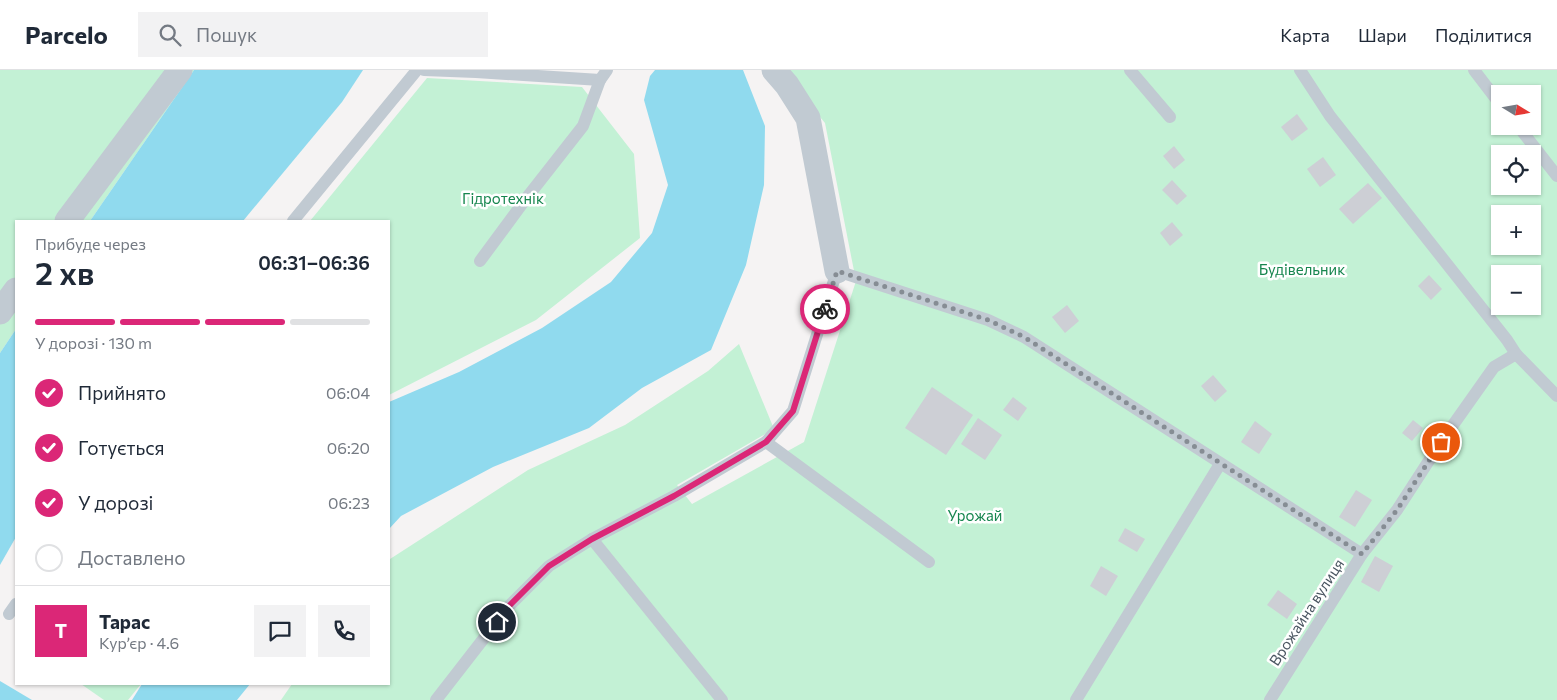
<!DOCTYPE html>
<html lang="uk">
<meta charset="utf-8">
<style>
:root{--surface:#fff;--page:#f2f2f3;--text:#1f2937;--muted:#747a83;--line:#e0e1e3;--accent:#db2777}
body{margin:0;font-family:Commissioner,sans-serif;background:var(--page);color:var(--text);height:100vh;display:flex;flex-direction:column;font-size:19px;white-space:nowrap}
*{box-sizing:border-box;margin:0}
p{font-size:16px;color:var(--muted)}
.icon{flex:none;width:28px;height:28px;fill:none;stroke:currentColor;stroke-width:2;stroke-linecap:round;stroke-linejoin:round}
.map{position:relative;flex:1;overflow:hidden}
.side{position:absolute;left:15px;top:150px;width:375px;height:465px;display:flex;flex-direction:column;background:var(--surface);border-radius:0px;box-shadow:0 1px 4px #0004}
.side>*{flex:none}
.needle{width:32px;rotate:101deg}
.controls{position:absolute;left:1491px;top:15px;display:grid;gap:10px}
.controls a{display:grid;place-items:center;width:50px;height:50px;border-radius:0px;background:var(--surface);box-shadow:0 1px 4px #0004;font-size:25px}
.pin{position:absolute;display:grid;place-items:center;width:42px;height:42px;color:#fff;margin:-21px;border:2px solid #fff;border-radius:50%;box-shadow:0 1px 5px #0007}
.courier{position:absolute;display:grid;place-items:center;width:50px;height:50px;margin:-25px;border:4px solid #db2777;border-radius:50%;background:#fff;color:#222;box-shadow:0 1px 6px #0007}
.overview em{font-style:normal;font-weight:600}
.overview div{display:flex;flex-direction:column-reverse}
.overview{display:flex;align-items:center;justify-content:space-between;height:85px;padding:0 20px}
h1{font-size:32px;font-weight:600;line-height:38px}
.bar{display:grid;grid-template-columns:repeat(4,1fr);gap:8px 5px;align-content:center;height:60px;padding:0 20px}
.bar i{height:6px;border-radius:4px;background:var(--line)}
.bar .active{background:var(--accent)}
.bar p{grid-column:span 4}
.line{display:flex;align-items:center;gap:12px;padding:0 20px;border-top:1px solid var(--line)}
.line div{flex:1}
.round{display:grid;place-items:center;flex:none;width:52px;height:52px;border-radius:0px;background:var(--page)}
ol{padding:0 20px;list-style:none}
li{display:flex;align-items:center;gap:15px;height:55px}
li p{margin-inline-start:auto}
li .icon{padding:5px;border-radius:50%;background:var(--accent);color:#fff;stroke-width:4}
li:last-child{color:var(--muted)}
li i{width:28px;height:28px;border:2px solid var(--line);border-radius:50%}
header{display:flex;align-items:center;gap:30px;box-sizing:border-box;height:70px;padding:0 25px;background:var(--surface);border-bottom:1px solid var(--line)}
header strong{font-size:24px}
nav{display:flex;gap:28px;margin-inline-start:auto;font-size:18px}
.search{width:350px;height:45px;background:var(--page);display:flex;align-items:center;gap:12px;box-sizing:border-box;padding:0 18px;border-radius:0px;color:var(--muted);font-size:19px}
.map>svg:first-child{display:block}
.green{fill:#c3f1d5;fill-rule:evenodd}
.water{fill:#90daee}
.building{fill:#cdcfd5}
.lines{fill:none;stroke-linecap:round;stroke-linejoin:round}
.service{stroke:#c1cad2;stroke-width:12}
.minor{stroke:#c1cad2;stroke-width:25}
.done{stroke:#868d94;stroke-width:5;stroke-dasharray:0 9}
.route{stroke:#db2777;stroke-width:6}
.labels{text-anchor:middle;dominant-baseline:central;stroke-width:5;stroke-linejoin:round;paint-order:stroke}
.park-label{font-size:15px;fill:#17864f;stroke:#fff}
.street-label{font-size:15px;fill:#4a5661;stroke:#fff}
</style>
<header>
<strong>Parcelo</strong>
<div class="search"><svg class="icon" aria-label="search" viewBox="0 0 24 24"><circle cx="10" cy="10" r="6"/><path d="M15 15l6 6"/></svg>Пошук</div>
<nav><a>Карта</a><a>Шари</a><a>Поділитися</a></nav>
</header>
<div class="map">
<svg width="1557" height="630" viewBox="0 0 1557 630">
<rect width="100%" height="100%" fill="#f5f3f3"/>
<g class="green">
<polygon points="0,0 194,0 90,151 16,151 16,259 0,283"/>
<path d="M781,0h776v630h-1276l11,-16h97v-123l1,-2 138,-89 97,-45 83,-54 31,-27 35,85 -97,56 15,19 112,-62 52,-161 -31,-158zM1500,24h32v32h-32zM1500,84h32v32h-32zM1500,144h32v32h-32zM1500,204h32v32h-32z"/>
<polygon points="427,8 582,17 634,84 640,168 536,250 389,325 389,151 310,151"/>
<polygon points="81,614 141,614 128,630 104,630"/>
</g>
<g class="water">
<polygon points="194,0 363,0 342,32 243,151 90,151"/>
<polygon points="655,0 743,0 765,56 764,115 746,195 711,280 642,318 589,358 493,397 401,446 389,459 389,332 459,302 542,258 611,212 652,163 668,115 644,30 650,6"/>
<polygon points="16,259 16,467 0,495 0,283"/>
<polygon points="0,611 32,630 0,630"/>
<polygon points="142,614 250,614 237,630 132,630"/>
</g>
<g class="building">
<polygon points="1297,44 1308,59 1292,71 1281,57"/>
<polygon points="1174,76 1185,90 1174,99 1163,86"/>
<polygon points="1323,87 1336,105 1320,117 1307,99"/>
<polygon points="1172,110 1187,126 1177,135 1162,120"/>
<polygon points="1368,113 1382,128 1353,154 1339,139"/>
<polygon points="1172,152 1183,165 1170,176 1160,163"/>
<polygon points="1429,205 1442,219 1431,230 1418,216"/>
<polygon points="1067,235 1079,251 1065,263 1052,247"/>
<polygon points="1213,305 1227,321 1215,332 1201,316"/>
<polygon points="932,317 973,345 946,385 905,358"/>
<polygon points="1013,327 1027,338 1018,351 1003,340"/>
<polygon points="978,348 1002,365 985,390 961,374"/>
<polygon points="1413,350 1423,358 1412,371 1402,363"/>
<polygon points="1255,351 1272,364 1259,384 1241,372"/>
<polygon points="1356,420 1372,430 1355,457 1339,447"/>
<polygon points="1125,458 1145,469 1137,482 1118,471"/>
<polygon points="1375,486 1393,496 1379,522 1361,512"/>
<polygon points="1101,496 1118,506 1106,526 1090,516"/>
<polygon points="1278,520 1297,534 1287,549 1267,535"/>
</g>
<g class="lines">
<g class="service">
<polyline points="424,0 476,2 600,10"/>
<polyline points="1130,0 1170,47"/>
<polyline points="1300,0 1330,46 1507,270 1516,284 1557,326"/>
<polyline points="1474,0 1500,34"/>
<polyline points="1518,56 1557,106"/>
<polyline points="293,151 417,0"/>
<polyline points="480,191 525,130 583,56 600,10 607,0"/>
<polyline points="766,372 929,492"/>
<polyline points="592,469 722,630"/>
<polyline points="9,544 16,534"/>
<polyline points="436,630 509,536 549,496 592,469 674,426 766,372 793,341 837,201 988,250 1024,267 1362,484"/>
<polyline points="1076,630 1220,394"/>
<polyline points="1270,630 1362,484 1397,440 1441,372 1494,297 1516,284"/>
</g>
<g class="minor">
<polyline points="774,0 787,15 808,48 837,201"/>
<polyline points="67,151 180,0"/>
<polyline points="0,242 16,220"/>
</g>
</g>
<g class="lines">
<polyline class="done" points="825,239 837,201 988,250 1024,267 1362,484 1397,440 1441,372"/>
<polyline class="route" points="497,552 509,536 549,496 592,469 674,426 766,372 793,341 825,239"/>
</g>
<g class="labels">
<g class="park-label">
<text x="503" y="128">Гідротехнік</text>
<text x="1302" y="199">Будівельник</text>
<text x="975" y="445">Урожай</text>
</g>
<g class="street-label">
<text transform="translate(1306 542) rotate(-57)">Врожайна вулиця</text>
</g>
</g>
</svg>
<div class="controls">
<a><svg class="needle" viewBox="-14 -14 28 28"><path d="M0-13l5 13h-10z" fill="#e53935"/><path d="M0 13l5-13h-10z" fill="#747a83"/></svg></a>
<a><svg class="icon" aria-label="locate" viewBox="0 0 24 24"><circle cx="12" cy="12" r="6"/><path d="M12 2v4M12 18v4M2 12h4M18 12h4"/></svg></a>
<a>+</a>
<a>−</a>
</div>
<div class="pin" style="left:1441px;top:372px;background:#ea580c"><svg class="icon" aria-label="bag" viewBox="0 0 24 24"><path d="M5 8h14l-1 12H6zM9 8a3 3 0 0 1 6 0"/></svg></div>
<div class="pin" style="left:497px;top:552px;background:#1f2937"><svg class="icon" aria-label="home" viewBox="0 0 24 24"><path d="M3 11l9-7 9 7M6 9v11h12V9"/></svg></div>
<div class="courier" style="left:825px;top:239px"><svg class="icon" aria-label="bike" viewBox="0 0 24 24"><circle cx="6" cy="16" r="4"/><circle cx="18" cy="16" r="4"/><path d="M6 16l4-8h5l3 8M10 8l3 8H6M13 5h3"/></svg></div>
<section class="side">
<div class="overview"><div><h1>2 хв</h1><p>Прибуде через</p></div><em>06:31–06:36</em></div>
<div class="bar"><i class="active"></i><i class="active"></i><i class="active"></i><i></i><p>У дорозі · 130 m</p></div>
<ol>
<li><svg class="icon" aria-label="check" viewBox="0 0 24 24"><path d="M5 12l5 5 9-10"/></svg>Прийнято<p>06:04</p></li>
<li><svg class="icon" aria-label="check" viewBox="0 0 24 24"><path d="M5 12l5 5 9-10"/></svg>Готується<p>06:20</p></li>
<li><svg class="icon" aria-label="check" viewBox="0 0 24 24"><path d="M5 12l5 5 9-10"/></svg>У дорозі<p>06:23</p></li>
<li><i></i>Доставлено</li>
</ol>
<div class="line" style="height:90px"><b class="round" style="background:var(--accent);color:#fff">Т</b><div><b>Тарас</b><p>Кур’єр · 4.6</p></div><a class="round"><svg class="icon" aria-label="chat" viewBox="0 0 24 24"><path d="M4 5h16v11H9l-5 4z"/></svg></a><a class="round"><svg class="icon" aria-label="phone" viewBox="0 0 24 24"><path d="M5 4h4l2 5-3 2q2 4 5 5l2-3 5 2v4C11 20 4 13 5 4z"/></svg></a></div>
</section>
</div>
